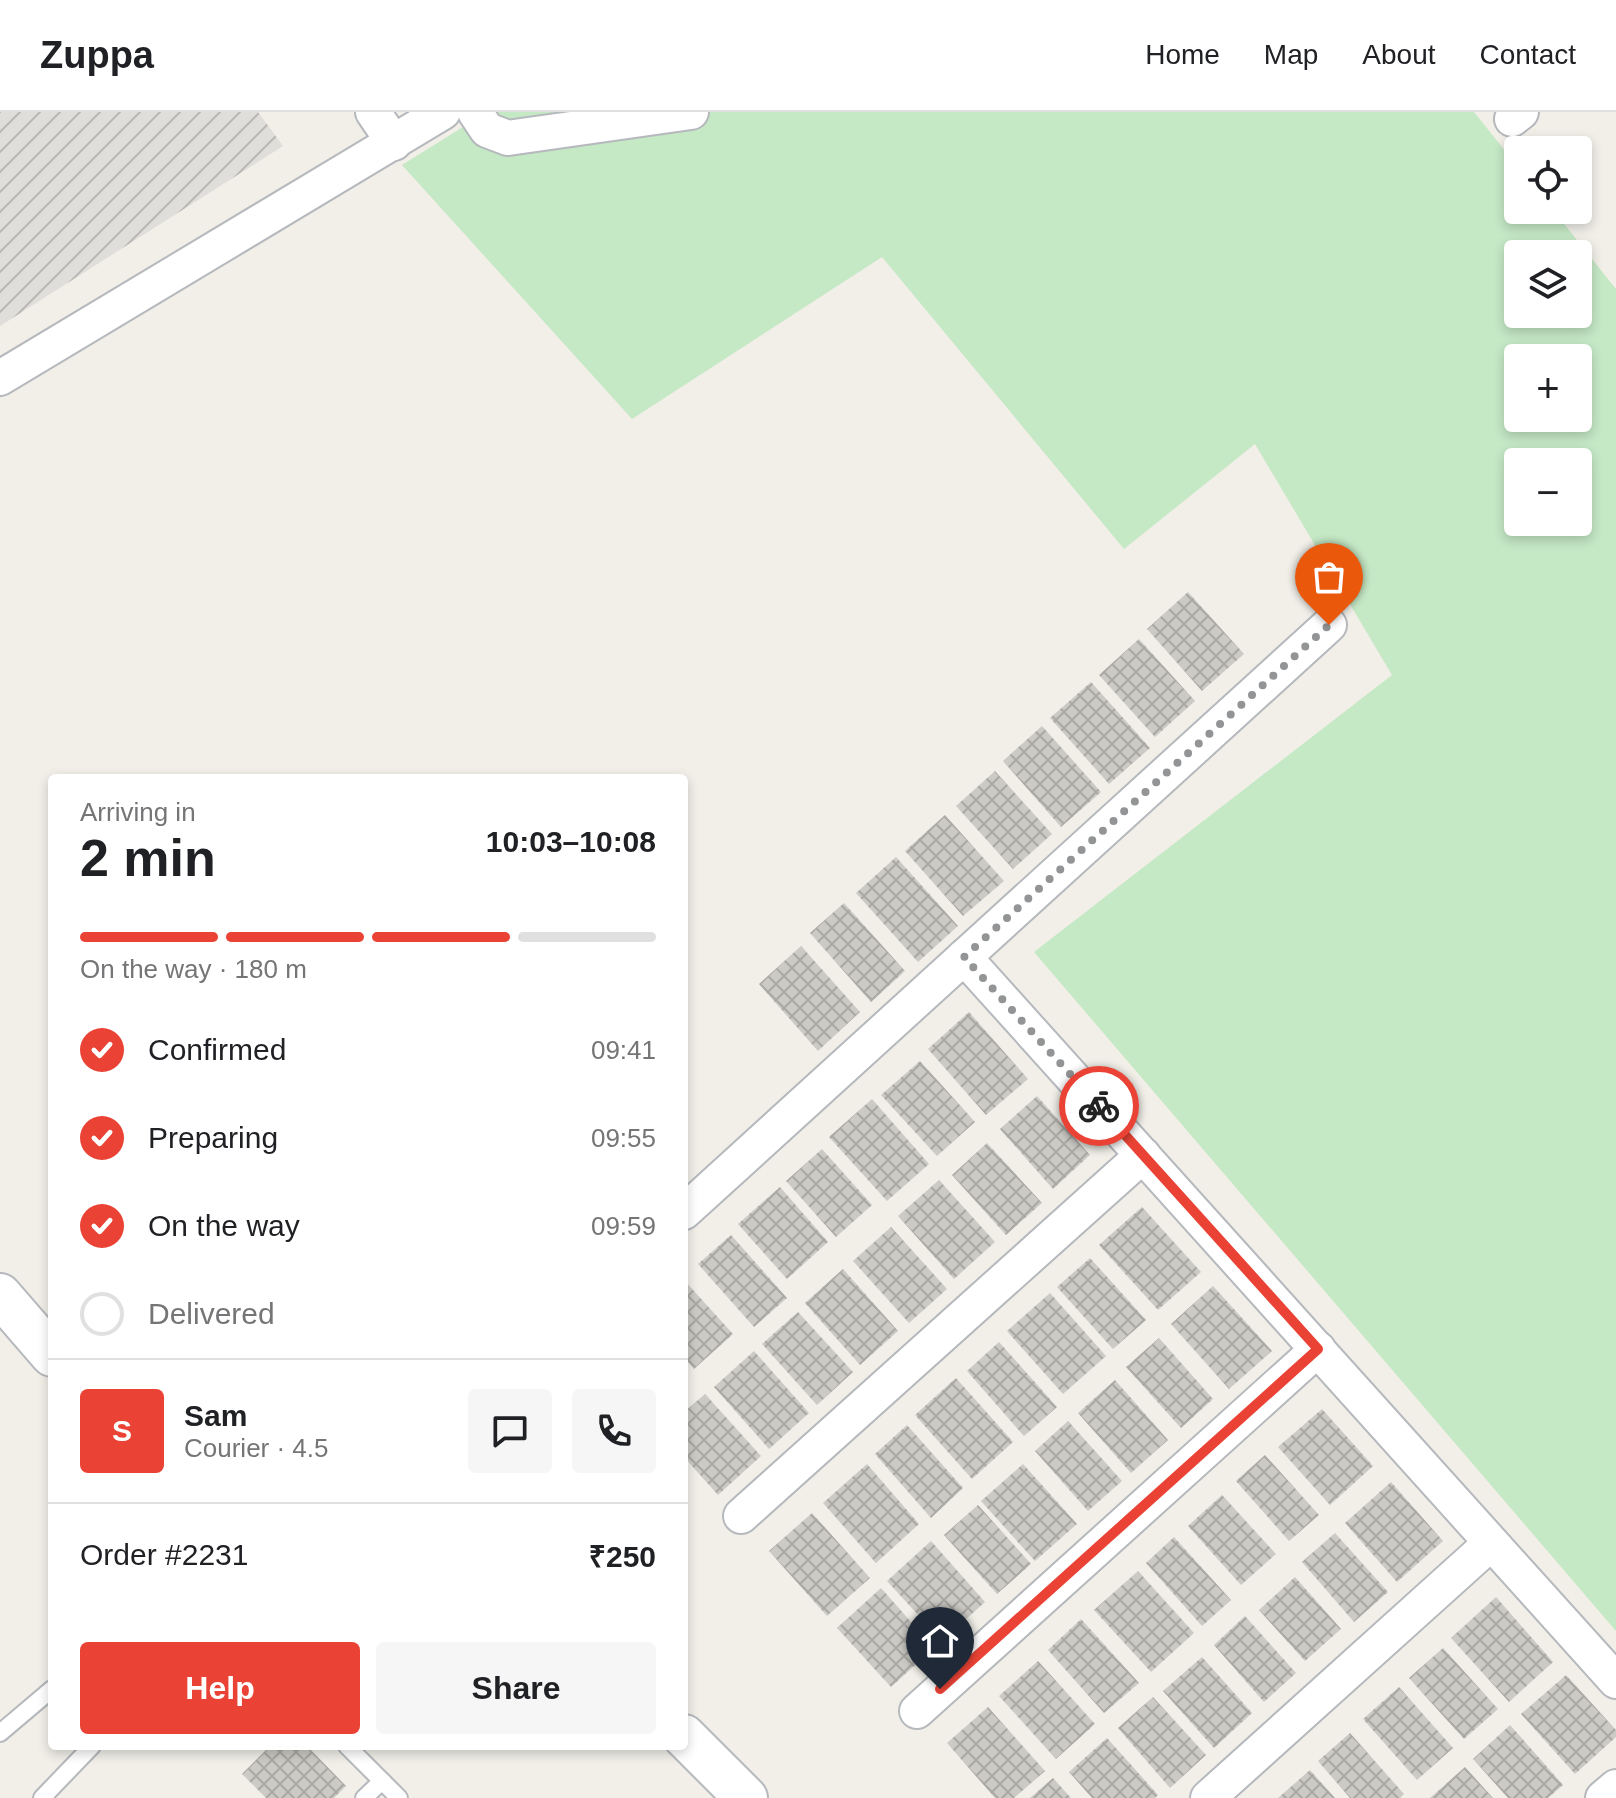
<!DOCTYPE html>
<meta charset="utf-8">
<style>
:root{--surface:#fff;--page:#f6f6f6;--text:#202124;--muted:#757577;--line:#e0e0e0;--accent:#ea4335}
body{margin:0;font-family:Helvetica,sans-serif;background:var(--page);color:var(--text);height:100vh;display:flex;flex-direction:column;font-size:30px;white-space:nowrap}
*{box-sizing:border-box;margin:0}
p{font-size:26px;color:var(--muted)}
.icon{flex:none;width:44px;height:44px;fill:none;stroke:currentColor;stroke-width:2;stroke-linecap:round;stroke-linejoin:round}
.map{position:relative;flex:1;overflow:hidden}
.drawer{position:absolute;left:48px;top:662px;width:640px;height:976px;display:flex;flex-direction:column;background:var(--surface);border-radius:8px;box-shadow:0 4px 12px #0003}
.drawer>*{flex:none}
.tools{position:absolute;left:1504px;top:24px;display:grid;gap:16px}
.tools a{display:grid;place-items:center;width:88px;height:88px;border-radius:8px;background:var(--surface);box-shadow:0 4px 12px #0003;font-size:40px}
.pin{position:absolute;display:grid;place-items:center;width:68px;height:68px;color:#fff;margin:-82px -34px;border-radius:50% 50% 50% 0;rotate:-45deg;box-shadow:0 0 8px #0007}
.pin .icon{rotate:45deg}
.courier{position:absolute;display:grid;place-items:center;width:80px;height:80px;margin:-40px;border:6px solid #ea4335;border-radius:50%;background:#fff;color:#222;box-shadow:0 2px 10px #0007}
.summary em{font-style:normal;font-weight:600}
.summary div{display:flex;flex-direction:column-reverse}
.summary{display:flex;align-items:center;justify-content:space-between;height:136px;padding:0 32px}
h1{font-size:52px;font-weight:600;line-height:60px}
.bar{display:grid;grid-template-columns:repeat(4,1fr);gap:12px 8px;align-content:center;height:96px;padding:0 32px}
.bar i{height:10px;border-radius:6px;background:var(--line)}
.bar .on{background:var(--accent)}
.bar p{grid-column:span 4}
.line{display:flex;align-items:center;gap:20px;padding:0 32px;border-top:2px solid var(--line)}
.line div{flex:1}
.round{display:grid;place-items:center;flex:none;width:84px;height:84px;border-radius:8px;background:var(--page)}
ol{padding:0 32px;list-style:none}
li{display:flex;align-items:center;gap:24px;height:88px}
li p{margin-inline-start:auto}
li .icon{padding:8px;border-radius:50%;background:var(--accent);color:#fff;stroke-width:4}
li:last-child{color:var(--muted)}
li i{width:44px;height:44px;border:4px solid var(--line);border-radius:50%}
.action{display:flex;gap:16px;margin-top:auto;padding:16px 32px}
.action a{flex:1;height:92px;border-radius:8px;background:var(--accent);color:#fff;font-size:32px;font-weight:600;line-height:92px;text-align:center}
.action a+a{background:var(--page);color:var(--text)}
header{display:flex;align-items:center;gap:48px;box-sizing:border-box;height:112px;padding:0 40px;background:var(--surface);border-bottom:2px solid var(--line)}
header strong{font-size:38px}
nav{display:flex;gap:44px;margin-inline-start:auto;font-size:28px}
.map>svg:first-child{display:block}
.industrial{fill:url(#industrial-furrows)}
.grass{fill:#c5e8c5;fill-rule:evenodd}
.building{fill:url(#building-cross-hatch)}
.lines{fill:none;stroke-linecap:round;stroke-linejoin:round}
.service-casing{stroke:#b5b8bc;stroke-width:20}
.minor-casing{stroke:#b5b8bc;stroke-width:38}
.tertiary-casing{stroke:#b5b8bc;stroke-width:46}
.service{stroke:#fff;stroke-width:16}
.minor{stroke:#fff;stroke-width:34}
.tertiary{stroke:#fff;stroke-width:42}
.done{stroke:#929495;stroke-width:8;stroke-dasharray:0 14.4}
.route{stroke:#ea4335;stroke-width:10}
</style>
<header>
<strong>Zuppa</strong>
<nav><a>Home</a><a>Map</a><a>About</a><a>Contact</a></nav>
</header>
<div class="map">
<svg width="1616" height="1686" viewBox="0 0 1616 1686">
<defs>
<pattern id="industrial-furrows" width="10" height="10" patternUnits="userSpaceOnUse" patternTransform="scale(2)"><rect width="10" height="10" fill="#e0deda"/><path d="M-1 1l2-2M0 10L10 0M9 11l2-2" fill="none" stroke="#b9b8b5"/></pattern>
<pattern id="building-cross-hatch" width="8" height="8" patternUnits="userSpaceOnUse" patternTransform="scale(2)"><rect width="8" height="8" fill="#cccac5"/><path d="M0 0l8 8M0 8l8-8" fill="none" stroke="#a9a8a4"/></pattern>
</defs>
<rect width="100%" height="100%" fill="#f1efe8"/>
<polygon class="industrial" points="0,0 258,0 283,34 0,214"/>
<path class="grass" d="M487,0h987l44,55v43h35l63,79v1342l-582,-679 358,-277 -137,-231 -131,105 -242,-292 -250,162 -230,-254zM1518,142h60v60h-60zM1518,246h60v60h-60zM1518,350h60v60h-60z"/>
<g class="building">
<polygon points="1188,480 1244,542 1202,579 1147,517"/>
<polygon points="1139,527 1195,589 1155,625 1099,563"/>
<polygon points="1091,570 1150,636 1109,672 1050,606"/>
<polygon points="1042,614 1101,680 1061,715 1003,649"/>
<polygon points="995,659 1052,722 1013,757 956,694"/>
<polygon points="945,703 1004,769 963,804 905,739"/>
<polygon points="896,745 958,814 918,850 856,781"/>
<polygon points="844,791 905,859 871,890 810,821"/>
<polygon points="801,834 860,900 818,939 759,872"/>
<polygon points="969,900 1028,967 986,1003 928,937"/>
<polygon points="920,949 975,1010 937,1044 881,983"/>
<polygon points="1037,984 1090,1043 1053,1077 1000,1017"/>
<polygon points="872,987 929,1052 887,1089 829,1025"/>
<polygon points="987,1031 1042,1091 1006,1123 952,1063"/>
<polygon points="822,1037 872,1093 836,1125 786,1069"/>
<polygon points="939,1068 995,1130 954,1167 898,1104"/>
<polygon points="780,1075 828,1130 787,1167 738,1112"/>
<polygon points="1142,1095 1201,1160 1158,1198 1099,1133"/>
<polygon points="891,1115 947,1177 909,1211 853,1149"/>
<polygon points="731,1123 787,1186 754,1215 698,1152"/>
<polygon points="1090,1146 1146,1208 1113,1237 1057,1175"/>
<polygon points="843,1157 898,1219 860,1253 805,1191"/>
<polygon points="684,1168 733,1222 694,1257 684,1246"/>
<polygon points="1213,1174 1272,1239 1229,1277 1171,1212"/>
<polygon points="1050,1181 1106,1244 1063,1282 1007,1219"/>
<polygon points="798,1200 853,1260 817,1293 762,1232"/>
<polygon points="1159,1226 1213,1287 1181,1316 1126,1255"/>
<polygon points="999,1230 1057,1295 1024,1324 967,1259"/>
<polygon points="754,1239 809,1301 769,1337 714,1275"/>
<polygon points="956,1266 1013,1330 972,1367 915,1303"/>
<polygon points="1115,1268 1168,1328 1131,1361 1078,1301"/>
<polygon points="705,1282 761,1344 718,1383 684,1345 684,1300"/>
<polygon points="1322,1297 1373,1354 1330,1393 1278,1335"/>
<polygon points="1068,1309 1122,1369 1088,1399 1035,1339"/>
<polygon points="907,1313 963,1376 931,1406 875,1342"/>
<polygon points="1265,1343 1319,1403 1289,1429 1236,1369"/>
<polygon points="867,1352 919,1412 876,1451 823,1391"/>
<polygon points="1023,1352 1077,1412 1035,1449 981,1389"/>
<polygon points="1391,1370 1443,1429 1397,1470 1345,1411"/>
<polygon points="1222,1383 1276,1442 1241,1473 1188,1414"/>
<polygon points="978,1393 1031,1452 997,1482 944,1423"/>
<polygon points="812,1401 870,1466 827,1504 769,1439"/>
<polygon points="1335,1421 1388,1480 1354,1510 1302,1450"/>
<polygon points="1174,1425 1231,1488 1202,1514 1146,1451"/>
<polygon points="931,1429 985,1490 942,1529 887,1469"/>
<polygon points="1138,1459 1194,1521 1151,1560 1094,1498"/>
<polygon points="1295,1465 1341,1517 1305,1549 1259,1498"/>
<polygon points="881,1476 934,1536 891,1575 837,1516"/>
<polygon points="1496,1485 1553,1550 1509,1590 1451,1526"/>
<polygon points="1245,1504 1296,1561 1264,1590 1214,1533"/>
<polygon points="1081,1507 1139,1571 1104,1601 1048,1538"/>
<polygon points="1443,1536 1498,1597 1464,1627 1409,1566"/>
<polygon points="1202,1545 1252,1601 1214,1636 1163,1579"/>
<polygon points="1038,1549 1095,1612 1056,1647 999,1584"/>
<polygon points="1566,1563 1616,1618 1616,1625 1575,1662 1521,1602"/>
<polygon points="1399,1575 1453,1636 1417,1668 1363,1607"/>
<polygon points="1153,1585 1206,1643 1170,1676 1118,1616"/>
<polygon points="988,1595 1045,1659 1014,1686 995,1686 947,1631"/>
<polygon points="1510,1613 1563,1673 1548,1686 1508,1686 1473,1647"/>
<polygon points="1350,1621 1404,1682 1400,1686 1350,1686 1318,1649"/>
<polygon points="1107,1626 1158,1683 1155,1686 1092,1686 1069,1660"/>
<polygon points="270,1634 307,1634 346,1674 334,1686 266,1686 242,1662"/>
<polygon points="1465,1655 1493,1686 1430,1686"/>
<polygon points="1310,1658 1335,1686 1278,1686"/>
<polygon points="1053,1666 1071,1686 1030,1686"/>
</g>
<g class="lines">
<g class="service-casing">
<g id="service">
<polyline points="0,1621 52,1577"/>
<polyline points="347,1634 399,1686"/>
<polyline points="42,1686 92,1634"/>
<polyline points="364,1686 382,1669"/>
</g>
</g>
<g class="minor-casing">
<g id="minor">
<polyline points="373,0 394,31"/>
<polyline points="475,0 487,18 508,26 691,0"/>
<polyline points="1512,7 1521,0"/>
<polyline points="0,266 443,0"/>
<polyline points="964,845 1616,1569"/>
<polyline points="684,1100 1329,513"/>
<polyline points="741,1404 1143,1043"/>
<polyline points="917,1599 1318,1237"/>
<polyline points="1208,1686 1491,1431"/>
<polyline points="1603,1686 1616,1675"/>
</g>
</g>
<g class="tertiary-casing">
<g id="tertiary">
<polyline points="0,1183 52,1243"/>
<polyline points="684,1624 746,1686"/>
</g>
</g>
<use href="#service" class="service"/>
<use href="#minor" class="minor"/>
<use href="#tertiary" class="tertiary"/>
</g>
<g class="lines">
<polyline class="done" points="1099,994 964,845 1329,513"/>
<polyline class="route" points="940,1577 1318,1237 1099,994"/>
</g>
</svg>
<div class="tools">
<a><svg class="icon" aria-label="locate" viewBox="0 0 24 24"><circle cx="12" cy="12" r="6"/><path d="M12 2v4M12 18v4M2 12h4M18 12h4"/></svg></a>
<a><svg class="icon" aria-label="layers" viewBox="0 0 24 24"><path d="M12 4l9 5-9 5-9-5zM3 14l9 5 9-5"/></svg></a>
<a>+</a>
<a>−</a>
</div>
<div class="pin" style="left:1329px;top:513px;background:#ea580c"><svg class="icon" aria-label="bag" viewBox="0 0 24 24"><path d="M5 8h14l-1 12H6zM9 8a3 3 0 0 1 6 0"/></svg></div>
<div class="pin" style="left:940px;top:1577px;background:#1f2937"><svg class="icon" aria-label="home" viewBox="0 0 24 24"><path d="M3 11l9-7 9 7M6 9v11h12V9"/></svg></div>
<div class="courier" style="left:1099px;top:994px"><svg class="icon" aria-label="bike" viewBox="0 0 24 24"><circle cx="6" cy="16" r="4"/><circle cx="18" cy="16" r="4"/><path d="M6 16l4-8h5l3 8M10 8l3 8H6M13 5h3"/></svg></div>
<section class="drawer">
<div class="summary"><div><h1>2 min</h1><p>Arriving in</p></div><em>10:03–10:08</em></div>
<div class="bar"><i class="on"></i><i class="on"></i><i class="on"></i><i></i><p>On the way · 180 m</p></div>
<ol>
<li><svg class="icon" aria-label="check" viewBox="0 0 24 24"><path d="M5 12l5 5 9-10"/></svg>Confirmed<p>09:41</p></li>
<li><svg class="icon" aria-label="check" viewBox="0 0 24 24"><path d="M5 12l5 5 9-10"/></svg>Preparing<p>09:55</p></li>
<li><svg class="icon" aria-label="check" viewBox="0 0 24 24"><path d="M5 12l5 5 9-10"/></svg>On the way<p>09:59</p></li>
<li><i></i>Delivered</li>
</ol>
<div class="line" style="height:144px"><b class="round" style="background:var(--accent);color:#fff">S</b><div><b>Sam</b><p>Courier · 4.5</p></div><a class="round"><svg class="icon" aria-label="chat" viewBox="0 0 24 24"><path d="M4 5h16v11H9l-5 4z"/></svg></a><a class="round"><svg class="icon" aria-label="phone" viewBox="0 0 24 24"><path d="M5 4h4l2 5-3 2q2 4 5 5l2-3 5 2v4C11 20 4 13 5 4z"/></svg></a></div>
<div class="line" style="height:104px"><div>Order #2231</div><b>₹250</b></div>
<div class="action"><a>Help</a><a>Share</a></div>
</section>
</div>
